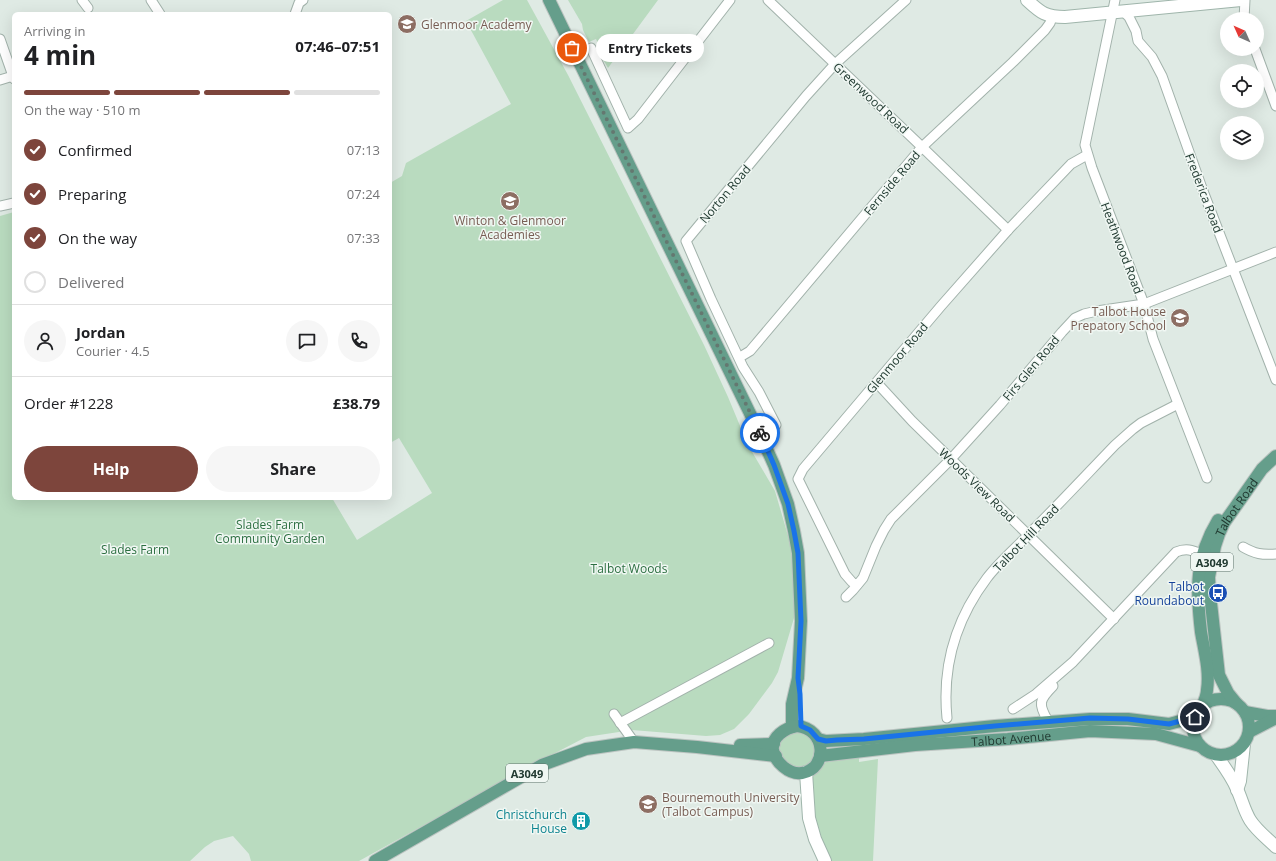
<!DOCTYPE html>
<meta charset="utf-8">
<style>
:root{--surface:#fff;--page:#f6f6f6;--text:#202124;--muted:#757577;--line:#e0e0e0;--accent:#7d453c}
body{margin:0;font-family:"Open Sans",sans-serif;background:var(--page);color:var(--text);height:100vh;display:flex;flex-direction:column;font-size:15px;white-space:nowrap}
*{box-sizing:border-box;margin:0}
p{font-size:13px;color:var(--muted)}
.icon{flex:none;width:22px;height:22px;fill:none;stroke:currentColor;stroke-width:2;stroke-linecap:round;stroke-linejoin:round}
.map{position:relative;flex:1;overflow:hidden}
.panel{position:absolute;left:12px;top:12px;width:380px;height:488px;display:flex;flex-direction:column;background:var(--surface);border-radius:6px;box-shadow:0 4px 16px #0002}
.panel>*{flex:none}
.needle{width:26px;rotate:315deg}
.controls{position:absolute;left:1220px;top:12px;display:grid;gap:8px}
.controls a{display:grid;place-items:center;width:44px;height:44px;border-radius:50%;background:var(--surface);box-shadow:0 4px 16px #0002;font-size:20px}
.pin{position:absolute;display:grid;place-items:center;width:34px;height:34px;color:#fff;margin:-17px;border:2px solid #fff;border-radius:50%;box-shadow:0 1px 4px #0007}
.courier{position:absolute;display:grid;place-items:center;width:40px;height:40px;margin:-20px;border:3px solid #1a73e8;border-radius:50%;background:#fff;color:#222;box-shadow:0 1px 5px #0007}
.bubble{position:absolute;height:28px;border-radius:14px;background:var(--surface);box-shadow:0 4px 16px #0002;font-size:13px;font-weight:700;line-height:28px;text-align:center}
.headline em{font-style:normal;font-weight:700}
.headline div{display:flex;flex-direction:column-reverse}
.headline{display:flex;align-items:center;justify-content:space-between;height:68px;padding:0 12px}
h1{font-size:26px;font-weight:700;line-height:30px}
.bar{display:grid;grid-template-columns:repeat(4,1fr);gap:6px 4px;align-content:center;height:48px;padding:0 12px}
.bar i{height:5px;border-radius:3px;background:var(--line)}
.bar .current{background:var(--accent)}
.bar p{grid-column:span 4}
.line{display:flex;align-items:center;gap:10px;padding:0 12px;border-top:1px solid var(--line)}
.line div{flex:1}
.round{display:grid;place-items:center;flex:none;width:42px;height:42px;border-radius:21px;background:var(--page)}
ol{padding:0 12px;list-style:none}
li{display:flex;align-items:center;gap:12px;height:44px}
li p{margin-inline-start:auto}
li .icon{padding:4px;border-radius:50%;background:var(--accent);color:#fff;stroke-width:4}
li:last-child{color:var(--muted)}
li i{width:22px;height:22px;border:2px solid var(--line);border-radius:50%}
.primary-button{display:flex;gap:8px;margin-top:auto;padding:8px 12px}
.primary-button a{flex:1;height:46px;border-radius:24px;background:var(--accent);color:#fff;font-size:16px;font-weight:700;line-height:46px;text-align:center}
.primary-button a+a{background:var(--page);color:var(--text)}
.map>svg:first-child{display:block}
.green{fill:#b9dbbf}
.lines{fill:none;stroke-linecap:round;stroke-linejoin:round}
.street-casing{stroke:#a2b2ab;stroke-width:11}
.secondary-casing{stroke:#9fb5ab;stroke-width:14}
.primary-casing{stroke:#bcc4c1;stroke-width:14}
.street{stroke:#fff;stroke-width:9}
.secondary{stroke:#fff;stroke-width:12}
.primary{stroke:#659e8b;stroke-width:12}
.done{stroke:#647870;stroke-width:4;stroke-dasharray:0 7.2}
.route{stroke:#1a73e8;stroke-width:5}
.labels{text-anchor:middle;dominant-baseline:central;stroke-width:3;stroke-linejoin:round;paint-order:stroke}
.shield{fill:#f0f7f3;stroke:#5f736b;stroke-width:1}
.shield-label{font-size:11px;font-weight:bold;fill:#213a31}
.education-label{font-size:12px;fill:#785e54;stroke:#f0f7f3;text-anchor:start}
.street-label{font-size:12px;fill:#213a31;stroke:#f0f7f3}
.park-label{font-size:12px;fill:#2c6f41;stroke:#f0f7f3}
.transit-label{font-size:12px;fill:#164399;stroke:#f0f7f3;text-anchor:end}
.culture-label{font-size:12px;fill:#0d838f;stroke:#f0f7f3;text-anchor:end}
</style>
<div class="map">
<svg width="1276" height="861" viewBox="0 0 1276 861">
<rect width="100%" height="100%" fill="#dfeae4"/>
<g class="green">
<polygon points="503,0 527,0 568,75 704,345 728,397 748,445 775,491 791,546 794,579 794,618 778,672 772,683 749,714 734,729 720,735 706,736 632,730 586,737 538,762 359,861 251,861 249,854 233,836 214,841 205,847 190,861 0,861 0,216 14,212 14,498 332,498 357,540 432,493 399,438 390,443 390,183 402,176 406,163 511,104 466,21"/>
<polygon points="568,0 658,0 608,68 597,49 599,45 596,39 589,42 583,30 582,24"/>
<polygon points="784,730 810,730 818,762 790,771 774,744"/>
<polygon points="859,756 859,762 878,759 873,861 825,861 813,810 812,780 813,775 821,766 830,759"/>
</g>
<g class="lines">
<g class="street-casing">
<g id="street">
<polyline points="82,0 88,8"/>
<polyline points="151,0 160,14"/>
<polyline points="768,0 922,147 1008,230"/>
<polyline points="1115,0 1085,145 1092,168 1144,304 1153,339 1207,478"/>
<polyline points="1124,12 1129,17 1136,31 1138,41 1152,57 1162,76 1203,191 1276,380"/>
<polyline points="295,14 299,3 303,0"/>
<polyline points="1244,19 1245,0"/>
<polyline points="0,39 14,79"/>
<polyline points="591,48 628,128 638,119 730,0"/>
<polyline points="1255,49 1276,106"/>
<polyline points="0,80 13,76"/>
<polyline points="0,206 14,203"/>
<polyline points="740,357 750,351 922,147 1013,62 1045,30 1050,23 1052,17"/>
<polyline points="877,383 912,421 1114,619"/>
<polyline points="776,425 759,392 743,367 711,299 686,241 806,96 835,64 906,0"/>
<path d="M1243,547c12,7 19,8 33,7"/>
<polyline points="857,585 852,582 845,574 798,479 803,469 941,306 1008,230 1071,164 1087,155"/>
<polyline points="846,597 853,590 863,578 876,546 884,530 891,519 951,459 1000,405 1062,332 1075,318 1084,314 1097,311 1144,304 1276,252"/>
<path d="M1013,709l23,-15 37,-32 103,-110c10,-4 16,-2 26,2"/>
<polyline points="614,714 634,742"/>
<path d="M947,718c-5,-51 9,-99 40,-140 13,-17 31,-32 46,-48 28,-28 55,-57 82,-85l18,-16 8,-6 37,-19"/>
<path d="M1048,721c-10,-17 -9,-21 5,-35"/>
<polyline points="620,723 769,643"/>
</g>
</g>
<g class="secondary-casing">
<g id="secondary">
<path d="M1027,0c14,13 19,17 38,17l176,-17"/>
<path d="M1216,755c8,11 16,22 21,34 5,11 7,21 13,31 7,11 17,18 26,27"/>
<polyline points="806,772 809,818 815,839 825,861"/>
<polyline points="1237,790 1240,781 1244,744"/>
</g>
</g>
<g class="primary-casing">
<g id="primary">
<polyline points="549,0 759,432 774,465 788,504 794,531 798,553 801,621 798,678 792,704 792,727"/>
<circle cx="1221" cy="727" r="28"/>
<path id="s1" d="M1237,704l-9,-11 -9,-18 -9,-81 -1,-17 6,-31 4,-12 5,-11 38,-54 14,-13"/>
<path d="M1202,707c2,-5 5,-12 5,-17 3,-19 -3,-40 -6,-58 -5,-43 -6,-74 17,-112"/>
<polyline points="1245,712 1267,716 1276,716"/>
<path d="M797,726c30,3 31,43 5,47 -13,2 -27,-11 -29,-23 -2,-13 12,-22 24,-24z"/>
<polyline points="1249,732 1276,718"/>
<polyline points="818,739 826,741 864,739 995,726 1090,719 1128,719 1169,724 1195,717"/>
<polyline points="740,745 774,744"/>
<path id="s2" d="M820,756l95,-11 93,-6 82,-8 66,3 44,12"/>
<polyline points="375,861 542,765 586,749 634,742 697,747 776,756"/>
</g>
</g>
<use href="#street" class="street"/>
<use href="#secondary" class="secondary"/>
<use href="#primary" class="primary"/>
</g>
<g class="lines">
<polyline class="done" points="572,48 760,433"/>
<polyline class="route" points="760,433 774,465 788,504 794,531 798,553 801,621 798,678 800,694 801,726 810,730 818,739 826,741 837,740 864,739 995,726 1090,718 1128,719 1169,724 1195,717"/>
</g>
<defs>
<g id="school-disc" transform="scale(1)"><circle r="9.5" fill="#8d6e63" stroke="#f0f7f3"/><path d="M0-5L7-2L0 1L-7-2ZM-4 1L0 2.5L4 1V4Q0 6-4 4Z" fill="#fff"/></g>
<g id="bus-disc" transform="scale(1)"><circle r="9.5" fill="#1a4fb4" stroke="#f0f7f3"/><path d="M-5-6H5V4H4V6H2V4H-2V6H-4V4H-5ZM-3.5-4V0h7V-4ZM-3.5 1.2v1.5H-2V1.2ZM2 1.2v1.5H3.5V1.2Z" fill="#fff"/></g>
<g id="university-disc" transform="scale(1)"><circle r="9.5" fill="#8d6e63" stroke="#f0f7f3"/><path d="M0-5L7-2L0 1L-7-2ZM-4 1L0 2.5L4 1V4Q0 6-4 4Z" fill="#fff"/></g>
<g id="building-disc" transform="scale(1)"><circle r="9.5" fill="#0f9aa8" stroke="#f0f7f3"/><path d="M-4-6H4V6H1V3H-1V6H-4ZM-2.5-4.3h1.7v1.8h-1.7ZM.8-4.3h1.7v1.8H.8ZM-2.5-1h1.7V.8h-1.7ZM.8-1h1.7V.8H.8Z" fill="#fff"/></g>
</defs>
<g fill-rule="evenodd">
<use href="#school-disc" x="407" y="24"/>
<use href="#school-disc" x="510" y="201"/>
<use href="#school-disc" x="1180" y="318"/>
<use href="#bus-disc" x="1218" y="593"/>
<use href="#university-disc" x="648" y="804"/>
<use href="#building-disc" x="581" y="821"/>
</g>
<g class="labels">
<g class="shield">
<rect x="1191" y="553" width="42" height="18" rx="3"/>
<rect x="506" y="764" width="42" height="18" rx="3"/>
</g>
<g class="shield-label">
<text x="1212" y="562">A3049</text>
<text x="527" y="773">A3049</text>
</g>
<g class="education-label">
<text x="421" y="24">Glenmoor Academy</text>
<text x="510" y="220" text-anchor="middle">Winton &amp; Glenmoor<tspan x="510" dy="14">Academies</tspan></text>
<text x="1166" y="311" text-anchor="end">Talbot House<tspan x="1166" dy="14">Prepatory School</tspan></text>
<text x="662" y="797">Bournemouth University<tspan x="662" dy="14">(Talbot Campus)</tspan></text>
</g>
<g class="street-label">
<text transform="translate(871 98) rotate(43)">Greenwood Road</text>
<text transform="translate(892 183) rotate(-50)">Fernside Road</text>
<text transform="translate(1204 193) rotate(69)">Frederica Road</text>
<text transform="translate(725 194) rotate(-50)">Norton Road</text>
<text transform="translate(1122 248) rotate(69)">Heathwood Road</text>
<text transform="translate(897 358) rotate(-50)">Glenmoor Road</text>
<text transform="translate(1031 368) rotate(-50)">Firs Glen Road</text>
<text transform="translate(977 485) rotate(44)">Woods View Road</text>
<text stroke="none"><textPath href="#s1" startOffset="209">Talbot Road</textPath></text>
<text transform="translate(1026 538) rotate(-46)">Talbot Hill Road</text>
<text stroke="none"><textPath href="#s2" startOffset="192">Talbot Avenue</textPath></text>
</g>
<g class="park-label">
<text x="270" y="524">Slades Farm<tspan x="270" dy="14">Community Garden</tspan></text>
<text x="135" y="549">Slades Farm</text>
<text x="629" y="568">Talbot Woods</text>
</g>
<g class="transit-label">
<text x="1204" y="586">Talbot<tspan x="1204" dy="14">Roundabout</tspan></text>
</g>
<g class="culture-label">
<text x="567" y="814">Christchurch<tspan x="567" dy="14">House</tspan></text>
</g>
</g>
</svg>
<div class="controls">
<a><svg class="needle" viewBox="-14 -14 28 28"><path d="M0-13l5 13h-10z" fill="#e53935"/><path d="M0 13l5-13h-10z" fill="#757577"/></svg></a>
<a><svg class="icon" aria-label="locate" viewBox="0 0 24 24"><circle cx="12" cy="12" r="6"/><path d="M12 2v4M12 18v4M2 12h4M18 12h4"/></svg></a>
<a><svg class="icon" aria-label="layers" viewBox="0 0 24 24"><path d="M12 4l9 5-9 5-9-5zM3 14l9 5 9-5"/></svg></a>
</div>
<div class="pin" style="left:572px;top:48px;background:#ea580c"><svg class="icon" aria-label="bag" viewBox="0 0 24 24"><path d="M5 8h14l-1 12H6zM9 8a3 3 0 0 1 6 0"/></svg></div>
<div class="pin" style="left:1195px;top:717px;background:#1f2937"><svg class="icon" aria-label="home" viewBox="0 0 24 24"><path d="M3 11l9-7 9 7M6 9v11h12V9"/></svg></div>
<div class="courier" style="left:760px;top:433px"><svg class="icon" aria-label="bike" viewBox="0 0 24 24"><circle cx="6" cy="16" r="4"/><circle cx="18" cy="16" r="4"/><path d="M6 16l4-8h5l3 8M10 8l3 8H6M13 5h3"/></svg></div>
<div class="bubble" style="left:596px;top:34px;width:108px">Entry Tickets</div>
<section class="panel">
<div class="headline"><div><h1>4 min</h1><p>Arriving in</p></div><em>07:46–07:51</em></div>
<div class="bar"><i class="current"></i><i class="current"></i><i class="current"></i><i></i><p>On the way · 510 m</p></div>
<ol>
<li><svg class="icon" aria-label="check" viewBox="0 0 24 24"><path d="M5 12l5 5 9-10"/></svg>Confirmed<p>07:13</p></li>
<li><svg class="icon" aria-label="check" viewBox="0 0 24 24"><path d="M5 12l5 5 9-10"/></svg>Preparing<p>07:24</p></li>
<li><svg class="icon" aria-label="check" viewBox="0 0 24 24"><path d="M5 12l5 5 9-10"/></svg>On the way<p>07:33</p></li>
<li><i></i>Delivered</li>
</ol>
<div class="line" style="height:72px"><a class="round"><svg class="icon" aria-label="person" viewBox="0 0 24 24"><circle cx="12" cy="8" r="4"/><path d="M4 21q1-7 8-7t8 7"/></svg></a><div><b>Jordan</b><p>Courier · 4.5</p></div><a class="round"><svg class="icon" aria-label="chat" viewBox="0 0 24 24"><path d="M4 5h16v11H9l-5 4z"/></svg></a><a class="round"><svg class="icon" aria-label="phone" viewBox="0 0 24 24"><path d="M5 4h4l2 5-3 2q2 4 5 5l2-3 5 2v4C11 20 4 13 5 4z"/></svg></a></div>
<div class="line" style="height:52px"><div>Order #1228</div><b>£38.79</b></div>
<div class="primary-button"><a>Help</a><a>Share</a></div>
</section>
</div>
